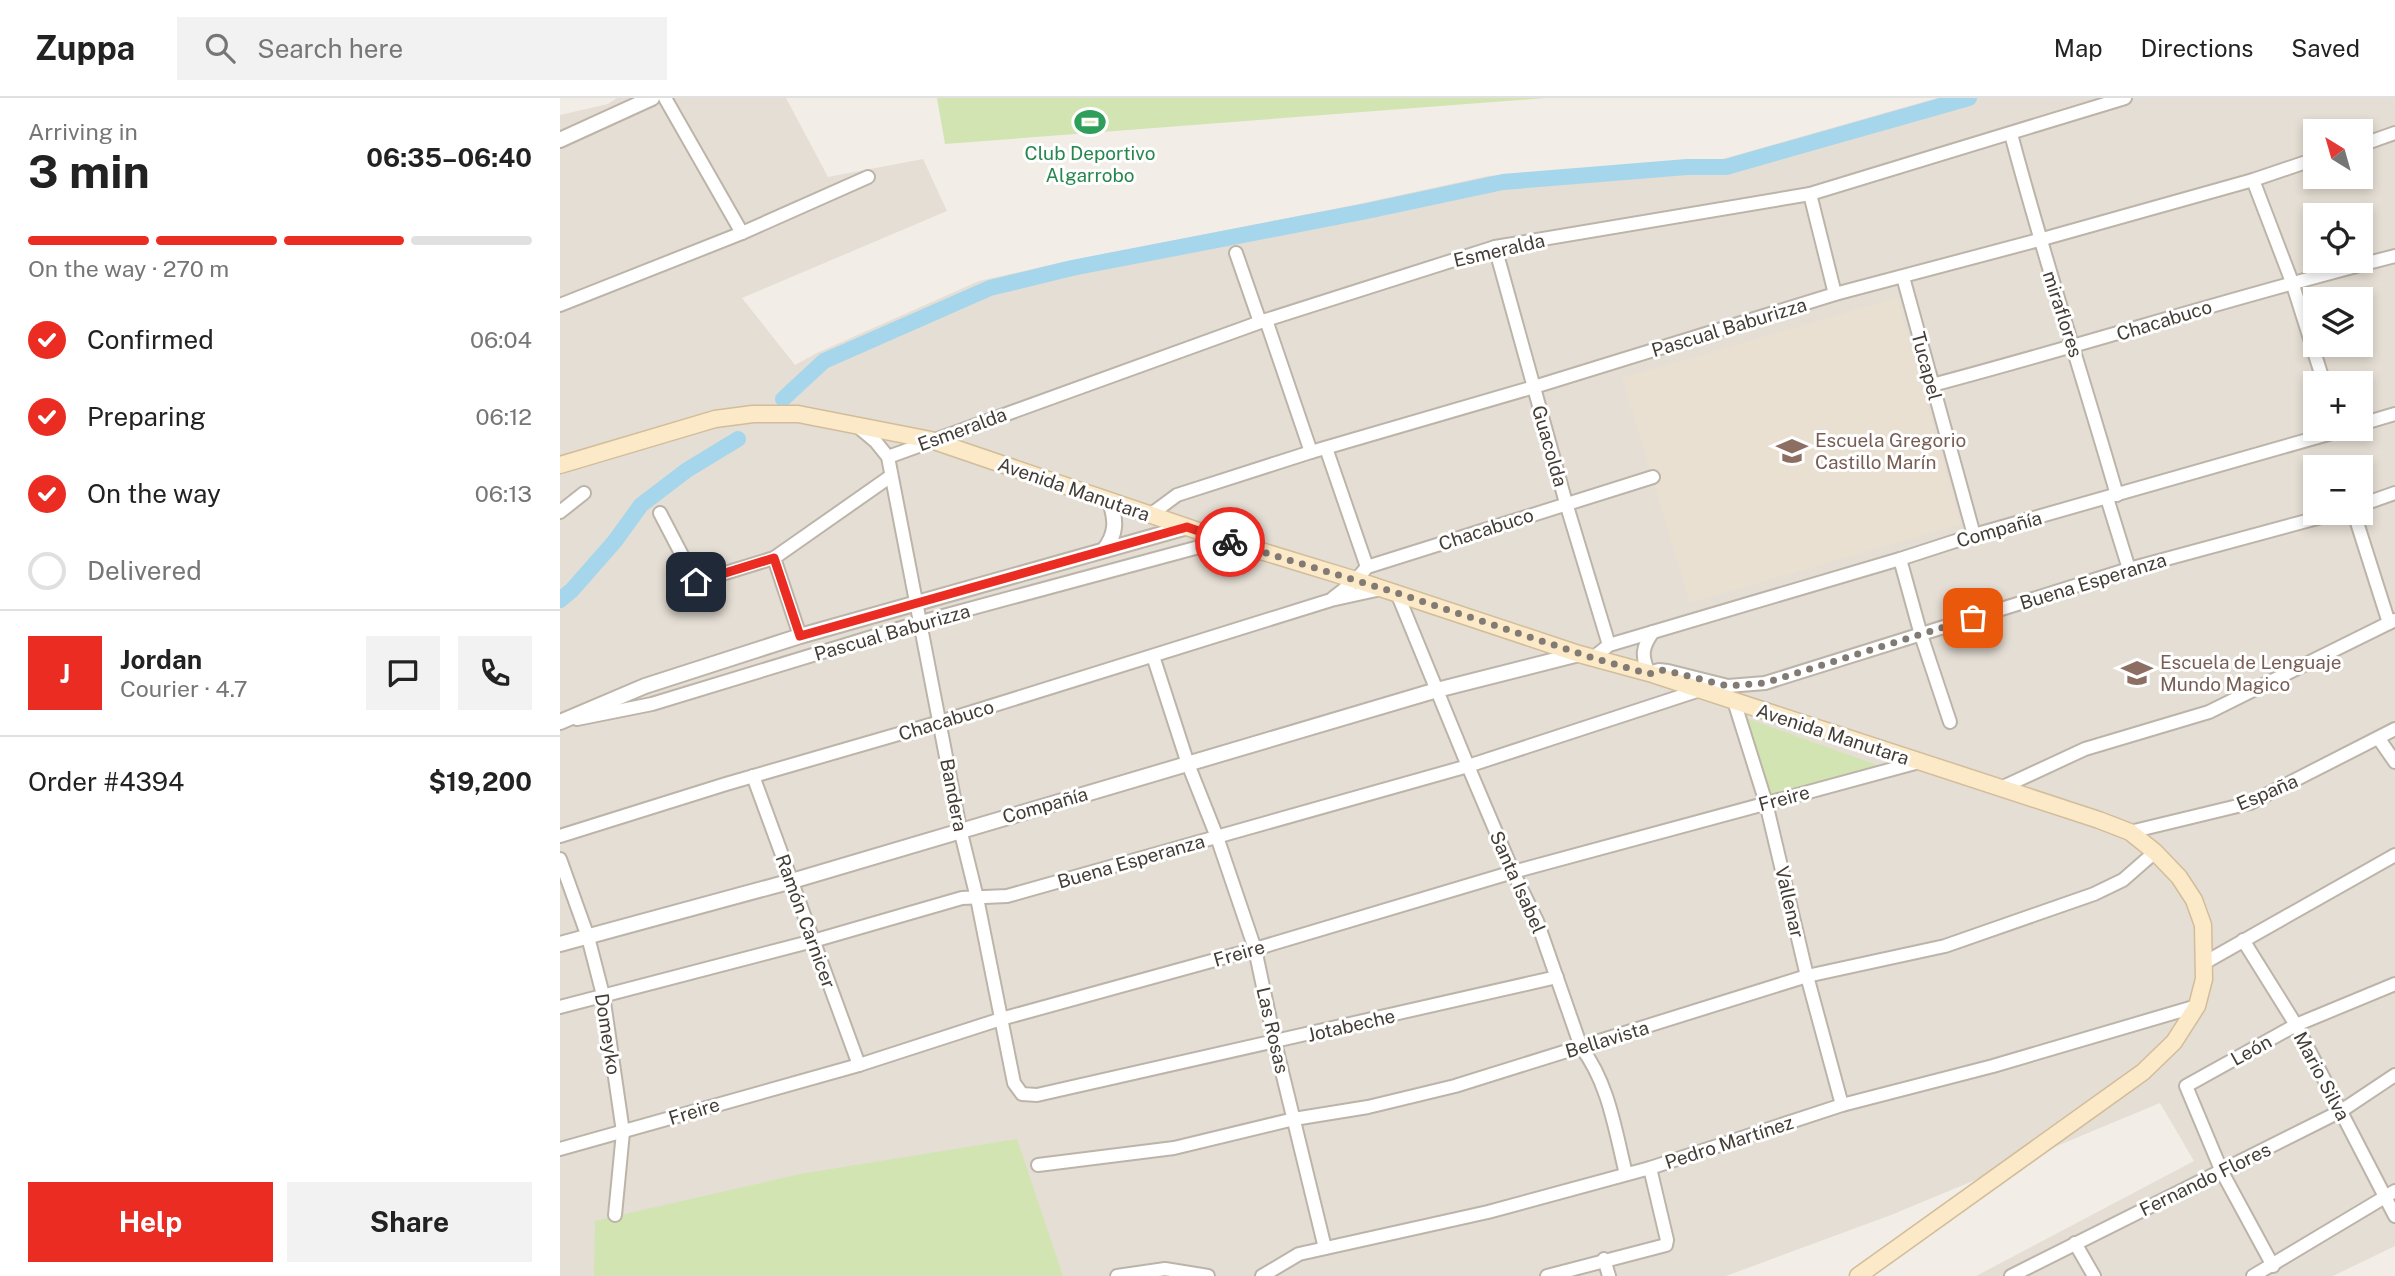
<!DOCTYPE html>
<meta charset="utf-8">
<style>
:root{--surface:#fff;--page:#f2f2f2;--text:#222;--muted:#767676;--line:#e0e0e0;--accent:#eb2c23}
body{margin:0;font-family:"Public Sans",sans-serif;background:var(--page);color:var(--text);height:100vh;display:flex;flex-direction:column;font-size:26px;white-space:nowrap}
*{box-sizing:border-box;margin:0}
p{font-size:23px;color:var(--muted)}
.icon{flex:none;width:38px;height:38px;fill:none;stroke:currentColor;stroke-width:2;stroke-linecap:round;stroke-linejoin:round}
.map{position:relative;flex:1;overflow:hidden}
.details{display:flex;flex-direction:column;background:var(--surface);width:560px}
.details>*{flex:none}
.needle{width:46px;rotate:323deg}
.controls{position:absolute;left:1743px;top:21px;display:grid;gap:14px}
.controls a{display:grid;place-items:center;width:70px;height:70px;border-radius:0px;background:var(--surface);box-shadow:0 4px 10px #0003;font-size:35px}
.pin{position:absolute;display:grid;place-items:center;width:60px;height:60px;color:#fff;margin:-30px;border-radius:14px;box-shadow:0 4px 10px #0006}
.courier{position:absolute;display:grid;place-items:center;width:70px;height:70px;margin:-35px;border:5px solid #eb2c23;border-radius:50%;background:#fff;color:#222;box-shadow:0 2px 9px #0007}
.overview em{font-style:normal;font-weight:700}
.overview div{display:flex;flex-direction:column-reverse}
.overview{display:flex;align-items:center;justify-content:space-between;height:119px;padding:0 28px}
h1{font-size:46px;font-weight:700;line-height:52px}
.bar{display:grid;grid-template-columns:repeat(4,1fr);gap:10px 7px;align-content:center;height:84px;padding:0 28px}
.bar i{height:9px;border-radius:5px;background:var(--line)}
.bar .current{background:var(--accent)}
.bar p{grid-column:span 4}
.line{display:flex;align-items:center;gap:18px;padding:0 28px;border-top:2px solid var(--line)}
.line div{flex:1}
.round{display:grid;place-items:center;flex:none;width:74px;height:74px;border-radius:0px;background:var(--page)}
ol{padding:0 28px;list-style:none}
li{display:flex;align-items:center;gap:21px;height:77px}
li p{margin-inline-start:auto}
li .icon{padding:7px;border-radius:50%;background:var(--accent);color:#fff;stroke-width:4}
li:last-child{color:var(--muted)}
li i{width:38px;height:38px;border:4px solid var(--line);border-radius:50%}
.primary-button{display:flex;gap:14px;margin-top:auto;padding:14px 28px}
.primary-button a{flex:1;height:80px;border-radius:0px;background:var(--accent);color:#fff;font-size:28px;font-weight:700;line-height:80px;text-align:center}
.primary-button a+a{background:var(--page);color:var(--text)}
header{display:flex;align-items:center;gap:42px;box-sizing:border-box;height:98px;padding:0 35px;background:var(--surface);border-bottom:2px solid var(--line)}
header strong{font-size:33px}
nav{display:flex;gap:38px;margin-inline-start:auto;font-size:24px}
.search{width:490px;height:63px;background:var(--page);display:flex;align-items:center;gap:18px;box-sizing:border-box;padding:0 24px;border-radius:0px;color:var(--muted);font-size:26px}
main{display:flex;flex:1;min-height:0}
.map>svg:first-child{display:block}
.residential{fill:#e5ded4;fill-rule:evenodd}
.education{fill:#eae0d1}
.green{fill:#d2e4b1}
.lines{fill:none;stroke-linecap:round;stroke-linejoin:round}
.canal{stroke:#a6d6eb;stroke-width:16}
.minor-casing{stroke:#bdb4a9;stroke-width:16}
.tertiary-casing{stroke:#bdb4a9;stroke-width:18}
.secondary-casing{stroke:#d2bd9b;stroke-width:19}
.minor{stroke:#fff;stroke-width:12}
.tertiary{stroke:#fff;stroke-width:14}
.secondary{stroke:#fbe9c7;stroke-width:16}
.done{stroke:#817b74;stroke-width:7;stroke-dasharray:0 12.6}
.route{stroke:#eb2c23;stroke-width:9}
.labels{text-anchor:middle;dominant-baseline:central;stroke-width:6;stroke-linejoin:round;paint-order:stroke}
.leisure-label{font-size:19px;fill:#27864d;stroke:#fff}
.street-label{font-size:19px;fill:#443d36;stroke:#fff}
.education-label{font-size:19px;fill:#785e54;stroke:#fff;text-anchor:start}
</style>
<header>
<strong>Zuppa</strong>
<div class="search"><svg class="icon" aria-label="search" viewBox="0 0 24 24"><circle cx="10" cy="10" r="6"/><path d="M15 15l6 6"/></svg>Search here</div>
<nav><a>Map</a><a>Directions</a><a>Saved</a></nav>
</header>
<main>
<section class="details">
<div class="overview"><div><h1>3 min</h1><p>Arriving in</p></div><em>06:35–06:40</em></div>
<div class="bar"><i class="current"></i><i class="current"></i><i class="current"></i><i></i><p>On the way · 270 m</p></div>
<ol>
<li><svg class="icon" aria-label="check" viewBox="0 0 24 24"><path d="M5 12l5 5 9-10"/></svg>Confirmed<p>06:04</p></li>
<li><svg class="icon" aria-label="check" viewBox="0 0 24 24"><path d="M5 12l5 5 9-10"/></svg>Preparing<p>06:12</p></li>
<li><svg class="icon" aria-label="check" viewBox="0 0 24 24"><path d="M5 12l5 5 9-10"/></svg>On the way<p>06:13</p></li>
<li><i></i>Delivered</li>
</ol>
<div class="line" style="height:126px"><b class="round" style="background:var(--accent);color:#fff">J</b><div><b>Jordan</b><p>Courier · 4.7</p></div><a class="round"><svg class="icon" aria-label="chat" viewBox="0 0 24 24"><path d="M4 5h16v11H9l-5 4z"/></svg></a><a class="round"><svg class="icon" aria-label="phone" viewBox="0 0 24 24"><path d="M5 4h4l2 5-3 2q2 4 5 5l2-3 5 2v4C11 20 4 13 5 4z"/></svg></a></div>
<div class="line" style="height:91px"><div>Order #4394</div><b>$19,200</b></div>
<div class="primary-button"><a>Help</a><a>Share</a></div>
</section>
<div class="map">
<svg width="1835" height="1178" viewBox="0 0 1835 1178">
<rect width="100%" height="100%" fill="#f2ede6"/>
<path class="residential" d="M57,0h169l42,79 95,-18 24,52 -205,87 53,67 22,-12 162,-72 80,-18 295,-58 134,-29 182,-14h42l225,-64h458v1148l-62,30h-357l218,-115 -34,-58 -269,112 -165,61h-1166v-1161l48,-11zM1755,33h46v46h-46zM1755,117h46v46h-46zM1755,201h46v46h-46zM1755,285h46v46h-46zM1755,369h46v46h-46z"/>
<polygon class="education" points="1337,200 1401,426 1130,505 1062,280"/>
<g class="green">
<polygon points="377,0 986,0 385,46"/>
<polygon points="1186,620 1320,668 1204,698"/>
<polygon points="457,1041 503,1178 34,1178 35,1123 240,1076"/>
</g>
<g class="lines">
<g class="canal">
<polyline points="223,301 264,263 430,190 512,170 807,113 943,84 1127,69 1166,69 1409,0"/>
<polyline points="0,502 12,492 55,443 81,407 127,372 178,341"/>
</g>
<g class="minor-casing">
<g id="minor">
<polyline points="105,0 182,135"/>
<path d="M1451,36c32,121 71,240 106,361"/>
<polyline points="1801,47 1835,35"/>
<polyline points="1693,82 1732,184 1764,285"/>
<polyline points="1250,96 1275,196"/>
<polyline points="935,149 1006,405 1049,547"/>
<polyline points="676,155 700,224"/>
<polyline points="1343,179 1414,437"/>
<polyline points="0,207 182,135 308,79"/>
<polyline points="706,222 751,354"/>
<path d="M1372,287c155,-41 308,-90 463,-129"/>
<polyline points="1801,326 1835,316"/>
<polyline points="297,328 316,344 328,359 400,731 417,800 454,985 462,996 477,997 997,879"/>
<polyline points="766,350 807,469"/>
<polyline points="328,359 706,222 935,149 1250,96 1565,0"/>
<polyline points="1547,400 1569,471"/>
<polyline points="1801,407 1835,395"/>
<polyline points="0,414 24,395"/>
<polyline points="100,415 136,484 214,460 331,378"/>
<polyline points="1794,415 1829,525"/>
<polyline points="590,417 617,397 751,354 974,289 1275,196 1479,142 1693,82 1755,61"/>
<polyline points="214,460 240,538"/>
<polyline points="1340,461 1361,537 1390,624"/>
<path d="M837,495l71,173 45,106 24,49 44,126c28,37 34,83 45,127"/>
<polyline points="773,500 796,482 807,469 1093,379"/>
<path d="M1093,534c-11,15 -12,24 -4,41l10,-3 9,1 60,15 37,-3 364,-114 207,-56"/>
<polyline points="593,558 628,666 657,739 695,851 715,945 765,1150"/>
<polyline points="1033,560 1049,547 1340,461 1414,437 1786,331"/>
<polyline points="1174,603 1206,705 1247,878 1282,1007"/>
<polyline points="17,621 92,606 361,524 665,442"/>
<polyline points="1819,641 1835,664"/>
<polyline points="193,678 299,967"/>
<polyline points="1443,689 1525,651 1649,614 1835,522"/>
<polyline points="1570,734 1690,705 1835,631"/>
<polyline points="0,738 166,686 380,624 771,502 821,491"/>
<polyline points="0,761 28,839 43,897 63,1034 55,1117"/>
<polyline points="1683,842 1736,927 1835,1118"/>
<polyline points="1644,865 1835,757"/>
<polyline points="0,909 253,843 402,800 447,798 908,668 1137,593"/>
<polyline points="0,1051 299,967 441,921 695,851 953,774 1359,664"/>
<polyline points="478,1067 614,1050 734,1021 808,1009 895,988 1247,878 1385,848 1534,796 1563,782 1595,754"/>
<polyline points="1515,1145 1534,1178"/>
<polyline points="1044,1161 1049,1178"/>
<polyline points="1713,1168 1662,1074 1626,988 1736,927 1835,886"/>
<polyline points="557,1178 605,1171 648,1178"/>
<polyline points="702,1178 739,1156 928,1114 1090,1070 1282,1007 1433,968 1637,908"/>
<polyline points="987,1178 1106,1147 1107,1142 1090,1070"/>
<polyline points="1451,1178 1781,1013 1835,977"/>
<polyline points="1693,1178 1835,1093"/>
</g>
</g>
<g class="tertiary-casing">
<g id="tertiary">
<polyline points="0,42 92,0"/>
<path d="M544,452c13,-17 12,-29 6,-49"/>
<polyline points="0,624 85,588 240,538 627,429"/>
<polyline points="0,846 232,783 877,592 1019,556"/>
</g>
</g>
<g class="secondary-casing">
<polyline id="secondary" points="0,367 155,321 193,316 238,316 371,342 665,442 796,482 1019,556 1089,575 1539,722 1570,734 1595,754 1619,779 1634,802 1643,827 1644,881 1637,908 1614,944 1583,974 1298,1178"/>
</g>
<use href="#minor" class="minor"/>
<use href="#tertiary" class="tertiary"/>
<use href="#secondary" class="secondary"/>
</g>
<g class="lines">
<polyline class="done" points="670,444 837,495 1033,560 1089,576 1100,572 1108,573 1168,588 1205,585 1413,520"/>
<polyline class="route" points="136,484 214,460 240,538 627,429 670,444"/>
</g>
<defs>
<g id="stadium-bare" transform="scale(2.415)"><path d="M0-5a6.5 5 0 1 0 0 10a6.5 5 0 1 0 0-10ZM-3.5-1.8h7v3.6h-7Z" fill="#2e9e5b" stroke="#fff" stroke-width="2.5" paint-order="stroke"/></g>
<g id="school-bare" transform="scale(2.415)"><path d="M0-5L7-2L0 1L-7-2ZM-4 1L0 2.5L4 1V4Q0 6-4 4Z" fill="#8d6e63" stroke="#fff" stroke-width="2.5" paint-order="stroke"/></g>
</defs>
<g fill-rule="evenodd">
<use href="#stadium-bare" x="530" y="24"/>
<use href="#school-bare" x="1232" y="353"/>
<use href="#school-bare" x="1577" y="575"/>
</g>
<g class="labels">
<g class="leisure-label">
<text x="530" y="55">Club Deportivo<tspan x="530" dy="22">Algarrobo</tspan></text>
</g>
<g class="street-label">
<text transform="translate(939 152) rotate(-13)">Esmeralda</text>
<text transform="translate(1503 216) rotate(72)">miraflores</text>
<text transform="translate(1604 222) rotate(-17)">Chacabuco</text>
<text transform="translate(1169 229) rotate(-17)">Pascual Baburizza</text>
<text transform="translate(1367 268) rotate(75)">Tucapel</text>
<text transform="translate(402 331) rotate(-20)">Esmeralda</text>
<text transform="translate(990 348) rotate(74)">Guacolda</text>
<text transform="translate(514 391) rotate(19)">Avenida Manutara</text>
<text transform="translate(926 431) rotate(-18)">Chacabuco</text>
<text transform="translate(1439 431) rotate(-16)">Compañía</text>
<text transform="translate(1533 483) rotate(-17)">Buena Esperanza</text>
<text transform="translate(332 534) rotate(-16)">Pascual Baburizza</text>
<text transform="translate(386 622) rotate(-17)">Chacabuco</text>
<text transform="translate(1273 636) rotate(18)">Avenida Manutara</text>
<text transform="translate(1707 694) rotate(-23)">España</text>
<text transform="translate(394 697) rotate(79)">Bandera</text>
<text transform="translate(1224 700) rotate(-15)">Freire</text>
<text transform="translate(485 707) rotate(-16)">Compañía</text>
<text transform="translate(571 763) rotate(-16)">Buena Esperanza</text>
<text transform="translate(958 784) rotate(66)">Santa Isabel</text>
<text transform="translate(1230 804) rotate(77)">Vallenar</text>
<text transform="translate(246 823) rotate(70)">Ramón Carnicer</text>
<text transform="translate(679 855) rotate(-16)">Freire</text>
<text transform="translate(791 927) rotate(-13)">Jotabeche</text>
<text transform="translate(713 932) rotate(77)">Las Rosas</text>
<text transform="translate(48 936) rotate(81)">Domeyko</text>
<text transform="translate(1047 941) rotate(-17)">Bellavista</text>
<text transform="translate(1691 952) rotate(-29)">León</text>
<text transform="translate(1762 978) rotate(62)">Mario Silva</text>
<text transform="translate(134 1013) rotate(-17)">Freire</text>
<text transform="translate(1169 1044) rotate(-18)">Pedro Martínez</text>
<text transform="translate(1645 1081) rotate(-26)">Fernando Flores</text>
</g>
<g class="education-label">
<text x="1255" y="342">Escuela Gregorio<tspan x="1255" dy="22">Castillo Marín</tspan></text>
<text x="1600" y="564">Escuela de Lenguaje<tspan x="1600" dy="22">Mundo Magico</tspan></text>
</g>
</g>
</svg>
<div class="controls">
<a><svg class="needle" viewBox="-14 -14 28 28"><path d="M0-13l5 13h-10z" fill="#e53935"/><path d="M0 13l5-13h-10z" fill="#767676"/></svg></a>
<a><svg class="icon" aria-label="locate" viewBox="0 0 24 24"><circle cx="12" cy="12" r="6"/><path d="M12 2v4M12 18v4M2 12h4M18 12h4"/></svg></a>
<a><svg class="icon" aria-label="layers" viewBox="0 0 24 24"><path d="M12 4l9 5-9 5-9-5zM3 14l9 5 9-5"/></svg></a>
<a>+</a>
<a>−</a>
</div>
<div class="pin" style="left:1413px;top:520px;background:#ea580c"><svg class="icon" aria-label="bag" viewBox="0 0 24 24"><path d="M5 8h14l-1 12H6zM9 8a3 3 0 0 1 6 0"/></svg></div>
<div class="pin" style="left:136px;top:484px;background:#1f2937"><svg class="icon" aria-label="home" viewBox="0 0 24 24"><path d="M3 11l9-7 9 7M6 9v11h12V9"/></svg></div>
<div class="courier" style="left:670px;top:444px"><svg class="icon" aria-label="bike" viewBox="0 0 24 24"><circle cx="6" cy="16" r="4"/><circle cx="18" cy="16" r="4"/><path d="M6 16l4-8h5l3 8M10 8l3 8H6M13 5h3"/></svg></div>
</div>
</main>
